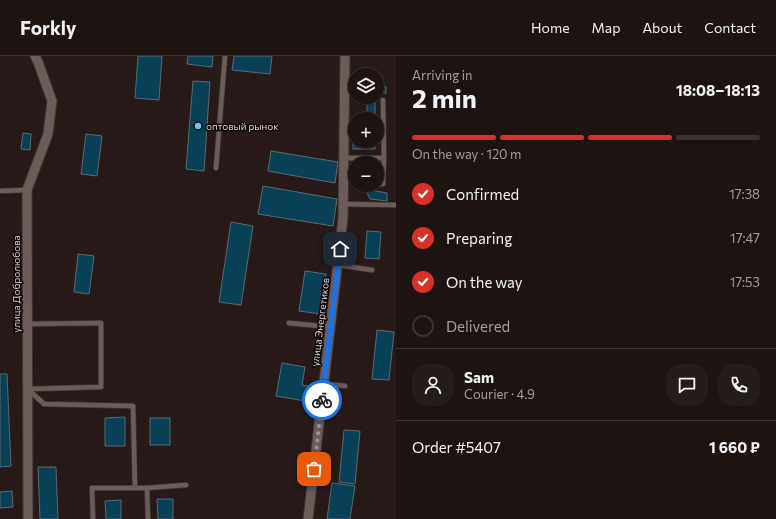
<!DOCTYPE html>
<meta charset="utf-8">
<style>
:root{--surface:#1d1412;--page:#251d1b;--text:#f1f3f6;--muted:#a09e9f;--line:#3b3332;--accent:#d93025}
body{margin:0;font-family:Commissioner,sans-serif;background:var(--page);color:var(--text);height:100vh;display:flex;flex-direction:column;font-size:15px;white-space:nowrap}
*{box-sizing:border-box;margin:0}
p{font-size:13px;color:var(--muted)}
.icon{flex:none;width:22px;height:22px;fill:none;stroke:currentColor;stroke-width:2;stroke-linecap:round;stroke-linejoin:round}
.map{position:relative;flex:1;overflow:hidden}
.drawer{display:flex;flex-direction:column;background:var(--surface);width:380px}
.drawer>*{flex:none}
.buttons{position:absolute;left:348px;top:12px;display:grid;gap:8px}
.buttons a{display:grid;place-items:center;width:36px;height:36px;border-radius:50%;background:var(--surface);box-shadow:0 1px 3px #0004,0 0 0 1px var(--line);font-size:20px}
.pin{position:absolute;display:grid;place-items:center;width:34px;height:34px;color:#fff;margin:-17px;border-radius:8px;box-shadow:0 2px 6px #0006}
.courier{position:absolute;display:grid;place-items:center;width:40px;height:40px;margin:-20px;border:3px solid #1a73e8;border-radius:50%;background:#fff;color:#222;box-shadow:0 1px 5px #0007}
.head em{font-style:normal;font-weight:700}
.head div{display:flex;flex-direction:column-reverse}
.head{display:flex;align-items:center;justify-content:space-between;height:68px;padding:0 16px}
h1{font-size:26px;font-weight:700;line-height:30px}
.bar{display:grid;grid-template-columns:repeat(4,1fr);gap:6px 4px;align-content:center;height:48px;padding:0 16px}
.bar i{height:5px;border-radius:3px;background:var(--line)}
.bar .current{background:var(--accent)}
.bar p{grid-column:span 4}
.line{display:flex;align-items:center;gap:10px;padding:0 16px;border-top:1px solid var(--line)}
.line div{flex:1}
.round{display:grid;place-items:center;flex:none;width:42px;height:42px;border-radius:16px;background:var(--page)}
ol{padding:0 16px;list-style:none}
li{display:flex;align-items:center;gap:12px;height:44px}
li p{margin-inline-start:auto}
li .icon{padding:4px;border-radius:50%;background:var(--accent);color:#fff;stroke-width:4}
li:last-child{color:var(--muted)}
li i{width:22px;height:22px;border:2px solid var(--line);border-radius:50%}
header{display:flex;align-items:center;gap:24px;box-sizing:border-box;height:56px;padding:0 20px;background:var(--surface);border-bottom:1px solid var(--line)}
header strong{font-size:19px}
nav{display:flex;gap:22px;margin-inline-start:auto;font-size:14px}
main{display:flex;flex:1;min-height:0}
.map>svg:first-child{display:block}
.building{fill:#084157;stroke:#5c6a72}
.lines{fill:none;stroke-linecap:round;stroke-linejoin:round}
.service-casing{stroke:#403635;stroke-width:6}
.minor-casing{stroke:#403635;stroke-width:11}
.service{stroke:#6b5b59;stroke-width:4.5}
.minor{stroke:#6b5b59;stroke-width:9}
.done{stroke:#9d9291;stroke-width:4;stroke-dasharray:0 7.2}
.route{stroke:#1a73e8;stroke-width:5}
.poi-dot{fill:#66c4ef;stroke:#0c0606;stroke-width:1.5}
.labels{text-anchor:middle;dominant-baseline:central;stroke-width:3;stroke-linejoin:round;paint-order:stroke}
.poi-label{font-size:10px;fill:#dcd3d2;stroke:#0c0606;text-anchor:start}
.street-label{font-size:10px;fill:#dcd3d2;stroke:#0c0606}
</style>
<header>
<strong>Forkly</strong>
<nav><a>Home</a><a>Map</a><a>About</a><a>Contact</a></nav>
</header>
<main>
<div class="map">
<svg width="396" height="463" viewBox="0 0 396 463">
<rect width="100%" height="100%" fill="#271a18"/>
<g class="building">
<polygon points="138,0 162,0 159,44 135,42"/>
<polygon points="188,0 213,0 212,11 187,8"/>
<polygon points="234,0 272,0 270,18 232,14"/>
<polygon points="193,25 210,26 204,115 186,113"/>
<rect x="377" y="31" width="9" height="6"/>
<rect x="367" y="41" width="8" height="22"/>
<polygon points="23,77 31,78 30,94 21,93"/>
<polygon points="86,78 102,80 97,120 81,118"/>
<polygon points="353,80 355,80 355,85 375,85 375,93 353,93"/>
<polygon points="271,95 338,106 335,127 268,115"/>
<polygon points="363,129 373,129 376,135 387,137 387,145 370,143"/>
<polygon points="263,130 337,143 333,170 258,158"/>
<polygon points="231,166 253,170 241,249 219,246"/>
<polygon points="367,175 381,176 379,203 365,202"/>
<polygon points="78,198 94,200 89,238 74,236"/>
<polygon points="305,215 326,218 321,258 299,255"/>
<polygon points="377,274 394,276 389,324 372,323"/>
<polygon points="282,307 305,311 302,329 308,330 305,345 276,340"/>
<polygon points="0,318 7,318 11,410 0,411"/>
<polygon points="125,361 125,390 105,390 105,362"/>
<rect x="150" y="362" width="20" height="27"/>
<polygon points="344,374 360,375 355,428 339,426"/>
<polygon points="38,411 56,411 58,463 40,463"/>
<polygon points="332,427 355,430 350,463 327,463"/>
<polygon points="12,435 13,451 0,452 0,436"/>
<polygon points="157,443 173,443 173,463 158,463"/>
<polygon points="121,444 121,463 106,463 105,445"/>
</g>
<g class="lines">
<g class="service-casing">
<g id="service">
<polyline points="344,102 384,102 383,44"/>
<polyline points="216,112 225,0"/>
<polyline points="377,125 379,128 383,128 384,102"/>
<polyline points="0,135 27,134"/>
<polyline points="344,148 396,149"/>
<polyline points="338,209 372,214"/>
<polyline points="289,267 331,271"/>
<polyline points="27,268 101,267 101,331 27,333"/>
<polyline points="324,328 345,330"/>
<polyline points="29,334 44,348 133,350 135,432"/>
<polyline points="147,432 186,429"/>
<polyline points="93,463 92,432 147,432 148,463"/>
</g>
</g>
<g class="minor-casing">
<g id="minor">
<polyline points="28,463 27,134 48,78 52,45 38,6 35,0"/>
<polyline points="308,463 343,162 345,0"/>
</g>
</g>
<use href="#service" class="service"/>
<use href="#minor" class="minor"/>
</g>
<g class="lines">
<polyline class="done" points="314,413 322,344"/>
<polyline class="route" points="322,344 340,193"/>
</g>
<circle class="poi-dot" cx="198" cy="70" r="4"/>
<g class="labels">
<g class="poi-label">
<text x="206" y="70">оптовый рынок</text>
</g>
<g class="street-label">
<text transform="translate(16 228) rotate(-90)">улица Добролюбова</text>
<text transform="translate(320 266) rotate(-83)">улица Энергетиков</text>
</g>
</g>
</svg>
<div class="buttons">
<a><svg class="icon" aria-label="layers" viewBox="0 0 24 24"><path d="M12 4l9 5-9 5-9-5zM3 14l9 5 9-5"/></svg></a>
<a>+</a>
<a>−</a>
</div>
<div class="pin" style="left:314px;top:413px;background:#ea580c"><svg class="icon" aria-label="bag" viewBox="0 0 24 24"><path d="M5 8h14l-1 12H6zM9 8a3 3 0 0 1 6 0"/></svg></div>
<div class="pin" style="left:340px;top:193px;background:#1f2937"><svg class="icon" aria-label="home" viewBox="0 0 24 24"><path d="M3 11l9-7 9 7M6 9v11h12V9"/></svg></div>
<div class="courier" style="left:322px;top:344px"><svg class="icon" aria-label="bike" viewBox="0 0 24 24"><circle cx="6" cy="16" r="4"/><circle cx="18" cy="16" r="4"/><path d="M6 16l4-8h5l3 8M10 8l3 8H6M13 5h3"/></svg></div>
</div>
<section class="drawer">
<div class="head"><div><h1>2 min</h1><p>Arriving in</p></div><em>18:08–18:13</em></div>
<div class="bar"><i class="current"></i><i class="current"></i><i class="current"></i><i></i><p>On the way · 120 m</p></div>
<ol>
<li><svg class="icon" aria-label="check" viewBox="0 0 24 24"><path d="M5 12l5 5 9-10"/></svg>Confirmed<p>17:38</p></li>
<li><svg class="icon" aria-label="check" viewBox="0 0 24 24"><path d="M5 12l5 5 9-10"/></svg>Preparing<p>17:47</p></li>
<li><svg class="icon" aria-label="check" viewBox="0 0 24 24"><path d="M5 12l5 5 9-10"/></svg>On the way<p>17:53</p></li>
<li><i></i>Delivered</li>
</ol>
<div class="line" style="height:72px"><a class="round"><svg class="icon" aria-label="person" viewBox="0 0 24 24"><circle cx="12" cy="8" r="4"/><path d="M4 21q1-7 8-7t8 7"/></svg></a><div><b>Sam</b><p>Courier · 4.9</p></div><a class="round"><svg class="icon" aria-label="chat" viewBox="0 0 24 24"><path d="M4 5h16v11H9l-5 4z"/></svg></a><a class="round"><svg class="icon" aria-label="phone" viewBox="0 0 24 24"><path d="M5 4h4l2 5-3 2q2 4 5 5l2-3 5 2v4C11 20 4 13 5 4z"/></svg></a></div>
<div class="line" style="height:52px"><div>Order #5407</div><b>1 660 ₽</b></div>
</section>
</main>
